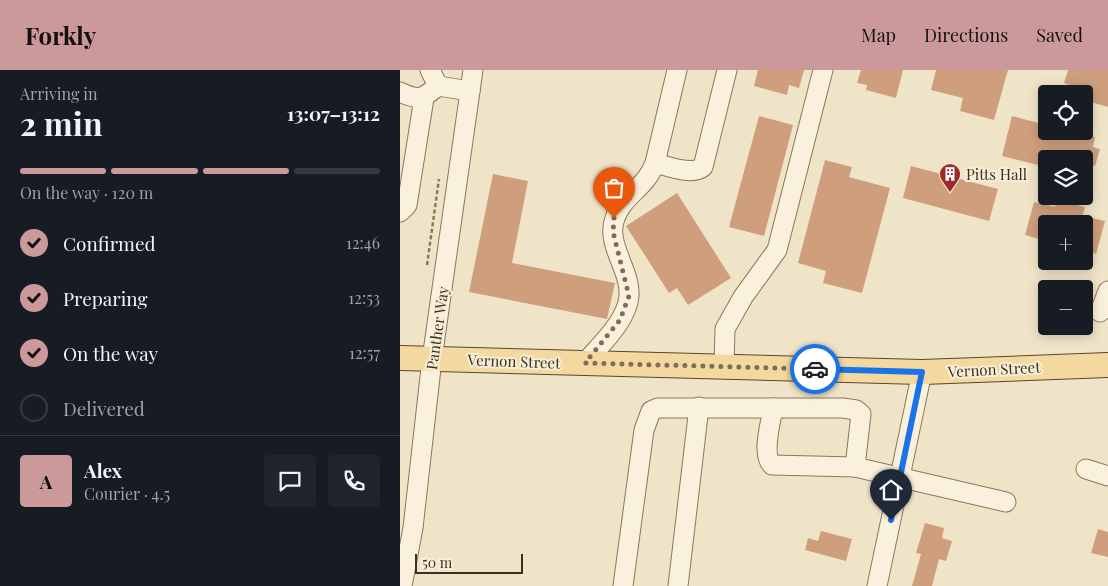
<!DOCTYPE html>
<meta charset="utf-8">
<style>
:root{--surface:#171b24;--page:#20242c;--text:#f1f3f6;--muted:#9ea1a6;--line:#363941;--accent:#cc999b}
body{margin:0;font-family:"Playfair Display",serif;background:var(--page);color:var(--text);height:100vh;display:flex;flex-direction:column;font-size:19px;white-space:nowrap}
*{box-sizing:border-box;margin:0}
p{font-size:16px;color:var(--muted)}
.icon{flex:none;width:28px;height:28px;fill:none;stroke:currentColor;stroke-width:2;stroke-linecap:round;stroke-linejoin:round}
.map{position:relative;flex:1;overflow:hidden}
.panel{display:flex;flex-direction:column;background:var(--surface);width:400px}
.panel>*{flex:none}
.tools{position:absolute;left:638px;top:15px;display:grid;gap:10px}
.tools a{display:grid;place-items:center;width:55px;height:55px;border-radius:5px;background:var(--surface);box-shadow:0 2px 12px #0003;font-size:25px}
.scale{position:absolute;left:15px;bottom:12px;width:108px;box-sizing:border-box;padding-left:5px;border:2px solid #3d2e20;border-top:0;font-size:14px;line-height:18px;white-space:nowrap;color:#3d2e20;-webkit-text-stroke:4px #f7eed8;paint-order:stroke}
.pin{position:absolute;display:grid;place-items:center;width:42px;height:42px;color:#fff;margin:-51px -21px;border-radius:50% 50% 50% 0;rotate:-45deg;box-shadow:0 0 5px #0007}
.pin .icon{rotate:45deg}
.courier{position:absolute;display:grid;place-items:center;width:50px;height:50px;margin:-25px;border:4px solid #1a73e8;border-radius:50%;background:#fff;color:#222;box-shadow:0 1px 6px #0007}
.headline em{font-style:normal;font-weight:700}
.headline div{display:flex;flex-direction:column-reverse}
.headline{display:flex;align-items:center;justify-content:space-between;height:85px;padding:0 20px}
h1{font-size:32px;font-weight:700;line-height:38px}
.bar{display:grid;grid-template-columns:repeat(4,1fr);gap:8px 5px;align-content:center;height:60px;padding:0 20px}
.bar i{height:6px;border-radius:4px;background:var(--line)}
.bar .current{background:var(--accent)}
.bar p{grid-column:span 4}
.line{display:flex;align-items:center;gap:12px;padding:0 20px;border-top:1px solid var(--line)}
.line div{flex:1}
.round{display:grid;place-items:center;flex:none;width:52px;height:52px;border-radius:5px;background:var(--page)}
ol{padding:0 20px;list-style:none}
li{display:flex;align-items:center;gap:15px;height:55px}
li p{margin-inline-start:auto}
li .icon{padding:5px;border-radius:50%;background:var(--accent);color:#111;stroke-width:4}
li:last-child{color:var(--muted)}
li i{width:28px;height:28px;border:2px solid var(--line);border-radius:50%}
header{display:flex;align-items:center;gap:30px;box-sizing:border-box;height:70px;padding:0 25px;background:var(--accent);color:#111}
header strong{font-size:24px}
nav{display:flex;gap:28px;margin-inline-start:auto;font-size:18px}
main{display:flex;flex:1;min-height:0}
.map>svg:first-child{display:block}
.building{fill:#cf9f7d}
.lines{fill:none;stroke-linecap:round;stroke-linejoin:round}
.minor-casing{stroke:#8d765c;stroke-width:21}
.major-casing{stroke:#5b4430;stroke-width:26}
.path{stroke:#8d765c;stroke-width:2.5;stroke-dasharray:4 2.5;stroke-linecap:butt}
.minor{stroke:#faf1dc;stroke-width:19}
.major{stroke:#f3d9a0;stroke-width:24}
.done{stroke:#7c6e5b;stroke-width:5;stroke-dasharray:0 9}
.route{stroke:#1a73e8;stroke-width:6}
.labels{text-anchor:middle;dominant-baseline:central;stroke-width:4;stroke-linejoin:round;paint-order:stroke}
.poi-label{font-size:15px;fill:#3d2e20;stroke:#f7eed8;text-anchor:start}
.street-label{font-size:15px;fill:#3d2e20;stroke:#f7eed8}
</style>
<header>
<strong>Forkly</strong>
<nav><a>Map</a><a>Directions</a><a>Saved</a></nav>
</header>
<main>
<section class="panel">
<div class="headline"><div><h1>2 min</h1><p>Arriving in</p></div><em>13:07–13:12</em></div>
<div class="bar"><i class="current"></i><i class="current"></i><i class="current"></i><i></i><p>On the way · 120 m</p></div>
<ol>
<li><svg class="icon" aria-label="check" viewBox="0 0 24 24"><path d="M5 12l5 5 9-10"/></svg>Confirmed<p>12:46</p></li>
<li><svg class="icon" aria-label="check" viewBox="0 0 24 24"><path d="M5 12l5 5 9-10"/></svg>Preparing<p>12:53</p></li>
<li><svg class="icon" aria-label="check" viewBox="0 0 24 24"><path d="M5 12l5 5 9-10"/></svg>On the way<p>12:57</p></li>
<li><i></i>Delivered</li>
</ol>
<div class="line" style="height:90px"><b class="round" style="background:var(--accent);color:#111">A</b><div><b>Alex</b><p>Courier · 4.5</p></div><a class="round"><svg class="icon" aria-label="chat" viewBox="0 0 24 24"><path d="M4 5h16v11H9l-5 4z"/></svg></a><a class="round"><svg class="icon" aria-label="phone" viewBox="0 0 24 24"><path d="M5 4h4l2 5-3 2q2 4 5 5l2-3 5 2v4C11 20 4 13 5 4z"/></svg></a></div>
</section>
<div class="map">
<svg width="708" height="516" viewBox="0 0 708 516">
<rect width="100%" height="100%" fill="#f0e4c8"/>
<g class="building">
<polygon points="358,0 404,0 399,18 389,15 387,25 354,16"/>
<polygon points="461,0 503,0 496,28 466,20 467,15 457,13"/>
<polygon points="536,0 608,0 594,50 560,41 563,28 531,20"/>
<polygon points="668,0 708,0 708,37 684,30 684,24 670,24 673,16 664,13"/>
<polygon points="359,46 393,55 364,166 329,157"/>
<polygon points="612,46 646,55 646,61 672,61 695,67 693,77 700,79 695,96 684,93 684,89 646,89 646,97 602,86"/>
<polygon points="425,90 452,97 449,107 490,118 462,223 423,213 426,201 398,193"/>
<polygon points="511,96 598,119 589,151 503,128"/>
<polygon points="93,104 128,111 112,193 215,213 207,249 69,222"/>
<polygon points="277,123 331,208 288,235 277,218 269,223 226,156"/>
<polygon points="657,130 685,137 680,154 646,154 646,171 625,165 634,132 655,137"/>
<polygon points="684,146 705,151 696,184 684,180"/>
<polygon points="525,453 544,458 542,468 552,471 546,491 539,489 532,516 512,516 521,484 516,483"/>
<polygon points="698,459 708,462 708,487 691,483"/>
<polygon points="421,461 452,469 446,491 405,480 408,468 418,471"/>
</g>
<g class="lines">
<g class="minor-casing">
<g id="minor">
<polyline points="30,0 38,16"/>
<path d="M0,22c19,9 22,7 38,-6l32,5"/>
<polyline points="255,93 277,0"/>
<polyline points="0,142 7,135 24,28"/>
<polyline points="700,242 708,221"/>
<path d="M185,293c15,-18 42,-42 44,-67 2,-26 -24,-52 -14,-78 8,-23 31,-30 40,-55 13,3 36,13 48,4l24,-97"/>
<polyline points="324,297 325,259 343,227 377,180 423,0"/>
<path d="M373,338c-2,15 -12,45 -1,57l83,2"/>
<polyline points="686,399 708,406"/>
<polyline points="2,516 13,458 32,289 73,0"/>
<polyline points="223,516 244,360 251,341 258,338 443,338 456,340 461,344 455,397 606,432"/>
<polyline points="278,516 299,337"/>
<polyline points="477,516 522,302"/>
</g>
</g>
<g class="major-casing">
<polyline id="major" points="0,288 522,302 708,295"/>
</g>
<polyline class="path" points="27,195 39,109"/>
<use href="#minor" class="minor"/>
<use href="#major" class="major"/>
</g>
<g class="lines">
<polyline class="done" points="214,148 213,162 229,226 220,250 185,293 415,299"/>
<polyline class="route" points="415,299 522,302 491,450"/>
</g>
<defs>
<g id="building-pin" transform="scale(1.125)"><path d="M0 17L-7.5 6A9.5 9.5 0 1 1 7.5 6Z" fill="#9e2a2b" stroke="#f7eed8"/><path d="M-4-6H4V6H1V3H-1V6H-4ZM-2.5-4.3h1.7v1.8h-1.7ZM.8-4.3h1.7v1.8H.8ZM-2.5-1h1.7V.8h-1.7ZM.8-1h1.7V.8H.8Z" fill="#fff"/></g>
</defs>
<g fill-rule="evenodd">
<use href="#building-pin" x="550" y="104"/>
</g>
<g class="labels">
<g class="poi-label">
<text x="566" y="104">Pitts Hall</text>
</g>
<g class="street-label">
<text transform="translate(37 258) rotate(-82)">Panther Way</text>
<text transform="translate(114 291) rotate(2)">Vernon Street</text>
<text transform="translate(594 299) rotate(-3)">Vernon Street</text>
</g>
</g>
</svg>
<div class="tools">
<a><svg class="icon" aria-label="locate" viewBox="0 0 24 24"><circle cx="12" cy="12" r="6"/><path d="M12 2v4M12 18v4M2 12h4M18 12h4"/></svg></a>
<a><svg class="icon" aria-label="layers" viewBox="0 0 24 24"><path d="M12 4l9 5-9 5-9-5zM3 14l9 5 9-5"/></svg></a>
<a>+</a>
<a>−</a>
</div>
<div class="scale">50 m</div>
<div class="pin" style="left:214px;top:148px;background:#ea580c"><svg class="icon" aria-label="bag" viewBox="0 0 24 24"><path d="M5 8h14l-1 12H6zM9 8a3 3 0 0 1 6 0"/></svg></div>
<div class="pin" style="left:491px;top:450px;background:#1f2937"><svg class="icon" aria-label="home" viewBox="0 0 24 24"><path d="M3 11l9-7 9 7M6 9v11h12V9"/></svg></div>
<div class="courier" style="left:415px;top:299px"><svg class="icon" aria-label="car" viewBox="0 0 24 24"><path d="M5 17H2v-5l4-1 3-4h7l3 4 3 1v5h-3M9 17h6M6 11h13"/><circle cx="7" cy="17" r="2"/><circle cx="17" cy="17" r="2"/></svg></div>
</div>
</main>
